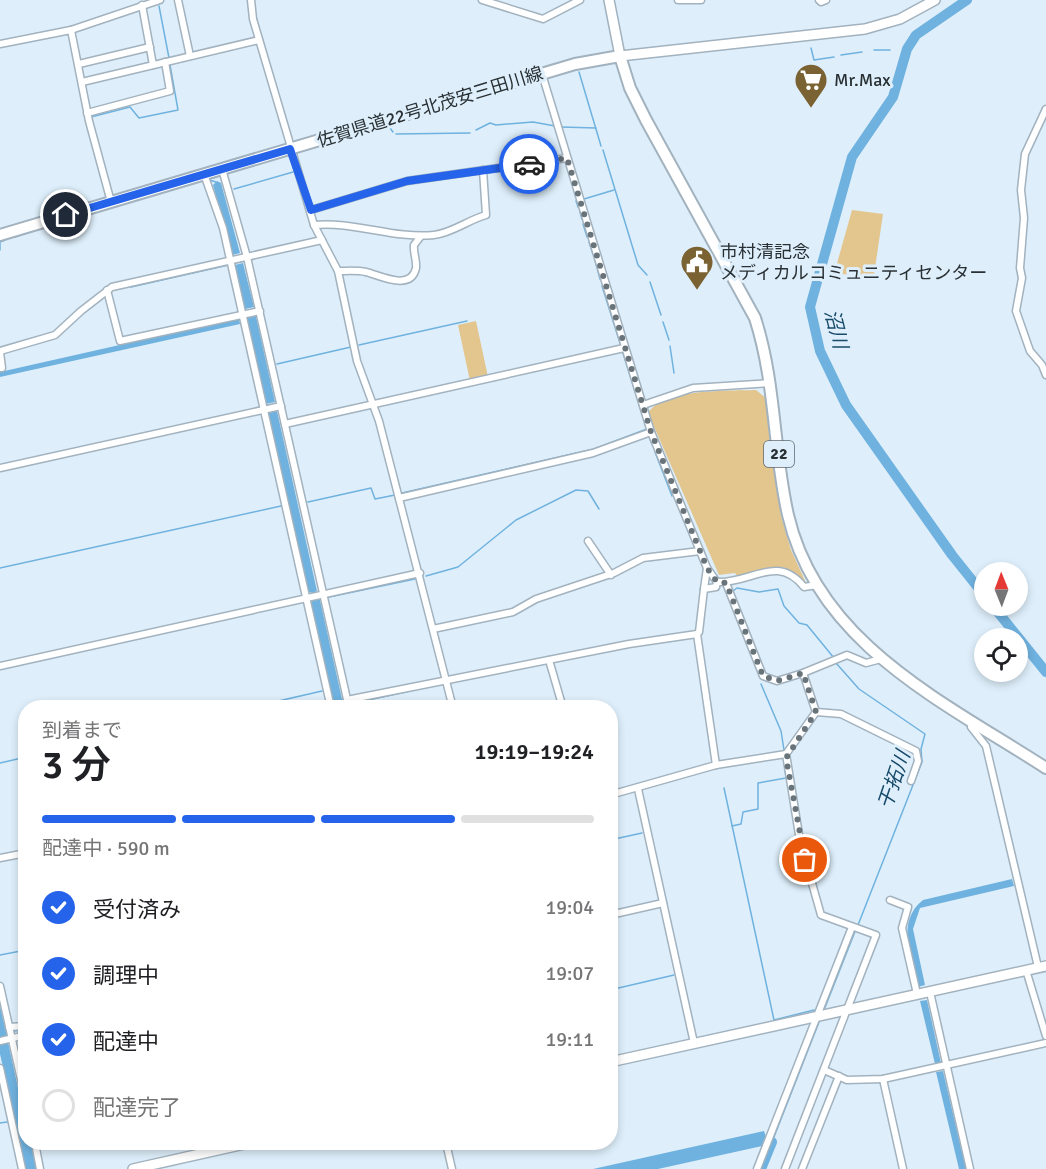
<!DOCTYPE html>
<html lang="ja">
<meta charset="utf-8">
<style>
:root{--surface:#fff;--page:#f2f2f2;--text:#202124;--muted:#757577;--line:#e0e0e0;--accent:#2563eb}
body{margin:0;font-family:Signika,"Noto Sans JP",sans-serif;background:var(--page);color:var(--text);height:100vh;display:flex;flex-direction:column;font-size:22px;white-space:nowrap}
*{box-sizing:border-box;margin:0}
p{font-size:20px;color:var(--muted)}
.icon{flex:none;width:33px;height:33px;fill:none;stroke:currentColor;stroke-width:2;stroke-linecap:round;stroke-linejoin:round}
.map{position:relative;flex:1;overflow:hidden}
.sheet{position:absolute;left:18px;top:700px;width:600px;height:450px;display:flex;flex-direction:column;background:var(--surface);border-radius:24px;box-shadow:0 3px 9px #0003}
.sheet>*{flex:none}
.needle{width:39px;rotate:359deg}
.buttons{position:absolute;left:974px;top:562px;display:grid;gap:12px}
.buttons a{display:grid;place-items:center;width:54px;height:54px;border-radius:50%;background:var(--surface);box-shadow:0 3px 9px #0003;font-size:30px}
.pin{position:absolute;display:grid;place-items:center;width:51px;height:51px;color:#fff;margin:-26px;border:3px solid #fff;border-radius:50%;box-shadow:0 2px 6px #0007}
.courier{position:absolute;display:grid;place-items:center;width:60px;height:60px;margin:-30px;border:4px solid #2563eb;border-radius:50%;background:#fff;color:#222;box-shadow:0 2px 8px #0007}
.headline em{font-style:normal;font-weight:600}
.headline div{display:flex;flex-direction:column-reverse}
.headline{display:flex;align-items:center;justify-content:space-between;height:102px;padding:0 24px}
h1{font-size:39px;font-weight:600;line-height:45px}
.bar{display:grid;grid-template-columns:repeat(4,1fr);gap:9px 6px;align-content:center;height:72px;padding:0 24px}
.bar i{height:8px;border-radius:4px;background:var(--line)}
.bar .active{background:var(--accent)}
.bar p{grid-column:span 4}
ol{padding:0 24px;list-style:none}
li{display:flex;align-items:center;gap:18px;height:66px}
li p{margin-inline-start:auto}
li .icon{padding:6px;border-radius:50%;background:var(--accent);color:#fff;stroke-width:4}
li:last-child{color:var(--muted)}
li i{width:33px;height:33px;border:3px solid var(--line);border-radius:50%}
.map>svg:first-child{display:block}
.green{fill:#e3c58e}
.water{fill:#6fb2df}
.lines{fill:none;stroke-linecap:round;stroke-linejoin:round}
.stream{stroke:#6fb2df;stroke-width:1.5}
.river{stroke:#6fb2df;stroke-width:10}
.street-casing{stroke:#a2b2be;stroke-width:9}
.secondary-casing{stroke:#a2b2be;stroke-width:12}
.primary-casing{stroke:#a2b2be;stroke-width:14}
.street{stroke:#fff;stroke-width:6}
.secondary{stroke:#fff;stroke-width:9}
.primary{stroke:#fff;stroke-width:10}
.done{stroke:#68737a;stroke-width:6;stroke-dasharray:0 10.8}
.route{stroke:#2563eb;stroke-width:8}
.labels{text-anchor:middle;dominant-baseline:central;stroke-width:6;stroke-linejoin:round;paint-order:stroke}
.shield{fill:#deeffb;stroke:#5f6970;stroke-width:1.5}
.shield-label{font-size:16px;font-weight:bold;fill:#293034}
.poi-label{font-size:18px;fill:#293034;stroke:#deeffb;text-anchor:start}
.street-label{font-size:18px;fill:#293034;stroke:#deeffb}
.water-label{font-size:20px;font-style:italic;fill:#184b6a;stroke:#deeffb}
</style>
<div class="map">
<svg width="1046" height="1169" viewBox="0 0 1046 1169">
<rect width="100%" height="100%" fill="#deeffb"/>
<g class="green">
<polygon points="852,210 883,214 874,275 834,274"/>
<polygon points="476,321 488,377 470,381 458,325"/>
<path d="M756,390l10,8 15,118 10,34 15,33 -2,1 -8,-10 -13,-7 -46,9 -2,-3 -16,2 -71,-162c16,-25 81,-22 108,-23z"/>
</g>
<g class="water">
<polygon points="217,181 221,183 240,253 232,255 213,185"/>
<polygon points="243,263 254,307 245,309 235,265"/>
<polygon points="256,316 275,402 266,404 247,318"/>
<polygon points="239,318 240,324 0,377 0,372"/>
<polygon points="277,411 317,591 315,592 317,600 320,600 344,708 334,708 310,602 313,601 311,592 308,593 268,413"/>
<path d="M1012,879l2,7 -94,22 -7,21 12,56 -7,2c-6,-30 -23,-65 5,-87z"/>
<polygon points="927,1000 941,1063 935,1064 920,1001"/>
<polygon points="0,1006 7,1036 4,1037 5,1043 8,1042 25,1120 26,1143 31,1143 36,1169 26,1169 0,1054"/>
<polygon points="943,1071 966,1169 959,1169 936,1072"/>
<polygon points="764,1131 766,1137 762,1146 658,1169 593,1169"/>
</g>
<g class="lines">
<g class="stream">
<polyline points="159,6 169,58"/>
<polyline points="255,13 260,32"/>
<polyline points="265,48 276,87"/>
<polyline points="811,48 814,60 834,57"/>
<polyline points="874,50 890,50"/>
<polyline points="841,55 862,52"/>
<polyline points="579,72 601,146"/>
<polyline points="91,117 130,107 139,118 178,110 170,65"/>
<polyline points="561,127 596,128"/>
<polyline points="390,128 393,132"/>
<polyline points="476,130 490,123 496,125 533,122 555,126"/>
<polyline points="396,134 470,133"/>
<polyline points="603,150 638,265 647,275"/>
<polyline points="209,180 216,182"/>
<polyline points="234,189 293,172"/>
<polyline points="584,199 614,190"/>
<polyline points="576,201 578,207"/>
<polyline points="580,212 582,219"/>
<polyline points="583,224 587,237"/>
<polyline points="15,237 21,235"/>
<polyline points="589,242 593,254"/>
<polyline points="0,250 0,242 5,240"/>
<polyline points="595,260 600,279"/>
<polyline points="650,282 661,315"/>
<polyline points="602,286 620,343"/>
<polyline points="131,287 228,265"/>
<polyline points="663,322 669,340"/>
<polyline points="359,345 467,321"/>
<polyline points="670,346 674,373"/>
<polyline points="277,364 351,347"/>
<polyline points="649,437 652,444"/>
<polyline points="655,452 672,496"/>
<polyline points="402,493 594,449 647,429 623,353"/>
<polyline points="308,502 371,488 375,499 395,495"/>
<polyline points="689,532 695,548"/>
<polyline points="0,568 281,506"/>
<polyline points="426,576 458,567 516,520 576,490 588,491 599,509"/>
<polyline points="733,591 737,588 759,592 778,589 784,606 799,623 807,625 834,658"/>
<polyline points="329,597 415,579"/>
<polyline points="836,663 859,689 925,734 921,749 922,762 858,925"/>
<polyline points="761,684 781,731 784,750"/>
<polyline points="350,704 410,691"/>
<polyline points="248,708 322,691"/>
<polyline points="0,763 26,757"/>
<polyline points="724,788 774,1020 814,1010"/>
<polyline points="732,826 741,824 743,812 758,809 758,783 786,778 784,759"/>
<polyline points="610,840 642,833"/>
<polyline points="0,955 26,950"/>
<polyline points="610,990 674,975"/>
<polyline points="824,1010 856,929"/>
<polyline points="14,1031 26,1030"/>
<polyline points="0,1123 7,1122"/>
<polyline points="772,1142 819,1022"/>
</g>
<g class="river">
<polyline points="967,0 916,35 907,49 893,97 852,157 810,307 820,351 846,405 952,555 984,595"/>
<polyline points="993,606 1046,672"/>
<polyline points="761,1169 772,1142"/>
</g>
<g class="street-casing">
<g id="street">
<polyline points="178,0 190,56"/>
<polyline points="251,0 253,19 314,225 338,271 357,361 379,421 453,708"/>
<polyline points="482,0 543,19 580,0"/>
<polyline points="678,0 701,0"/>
<polyline points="819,0 821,2 826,0"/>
<polyline points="142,5 153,65"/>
<polyline points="71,30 89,121 111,202"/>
<polyline points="0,44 71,30 160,0"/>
<polyline points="79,64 150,47"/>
<polyline points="542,74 651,432 707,568 717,582"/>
<polyline points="82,82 259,40"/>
<polyline points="1046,109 1025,154 1021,190 1024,218 1020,268 1022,278 1016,311 1030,351 1042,365 1046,375"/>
<polyline points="87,113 170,91 165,62"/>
<polyline points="222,169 247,257 349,708"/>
<polyline points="204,174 223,228 331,708"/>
<polyline points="311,210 407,181 567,158"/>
<path d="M314,225c40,-4 79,14 120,10 18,-2 34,-15 52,-20l-3,-45"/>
<path d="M338,271c9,0 19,-1 28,1 13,3 45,20 50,-4 1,-7 -3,-16 -2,-23l7,-9"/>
<polyline points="107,290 120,341 260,311"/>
<polyline points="0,351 55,335 81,311 112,287 322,240"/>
<polyline points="0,352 2,368 0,368"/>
<polyline points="643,405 693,388 771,383"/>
<polyline points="285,424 624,348"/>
<polyline points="0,468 281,406"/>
<polyline points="399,498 593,453 651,432"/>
<polyline points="588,541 611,575"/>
<polyline points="726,583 763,676 777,681 803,673"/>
<polyline points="704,589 707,568"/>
<polyline points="433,629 513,612 536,599 614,573 643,558 700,551"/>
<polyline points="549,660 563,708"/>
<polyline points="0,666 420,573"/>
<polyline points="347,700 629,644 697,634"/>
<polyline points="816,712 841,714 916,751 918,761 911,781"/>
<polyline points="973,722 971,727 986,746 1038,967"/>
<path d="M716,765l-19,-131 2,-2 5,-43 12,-2 1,-5c34,2 60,-29 87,5l13,-2"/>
<polyline points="638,789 694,1043"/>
<polyline points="610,795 716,765 786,754"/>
<polyline points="0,858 26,853"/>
<polyline points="890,900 908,907 902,928 917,994"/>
<polyline points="610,915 663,903"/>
<polyline points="1026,970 1046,1036"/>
<polyline points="0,986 26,1102"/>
<polyline points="930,992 970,1169"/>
<polyline points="9,1027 26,1026"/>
<polyline points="0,1041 26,1035"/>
<polyline points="0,1068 22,1169"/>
<polyline points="824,1070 847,1080 883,1079 1046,1043"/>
<polyline points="883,1079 903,1169"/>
<polyline points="35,1143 40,1169"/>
<polyline points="446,1143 452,1169"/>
<polyline points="757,1169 852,927"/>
<polyline points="785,1169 876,935 821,915 800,841 786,754 816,712 803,673 847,655 866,663 881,659"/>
<polyline points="802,1169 839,1076"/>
</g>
</g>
<g class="secondary-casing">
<g id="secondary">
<polyline points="609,0 620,56 865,29 900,19 935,0"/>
<polyline points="610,1062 1046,966"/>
<polyline points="133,1169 249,1143"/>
</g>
</g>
<g class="primary-casing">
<path id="primary" d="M0,235l575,-171 45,-8 10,32 16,32 109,198c21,65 18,131 33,197 30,129 156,187 258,253"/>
</g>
<use href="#street" class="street"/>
<use href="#secondary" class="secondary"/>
<use href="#primary" class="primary"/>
</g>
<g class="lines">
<polyline class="done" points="529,164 567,158 651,432 707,568 717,582 726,583 763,676 777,681 803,673 816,712 786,758 805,860"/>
<polyline class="route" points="66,215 290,149 311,210 407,181 529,164"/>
</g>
<defs>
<g id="supermarket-pin" transform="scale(1.725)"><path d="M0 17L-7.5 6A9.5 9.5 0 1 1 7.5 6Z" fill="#7b6233" stroke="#deeffb"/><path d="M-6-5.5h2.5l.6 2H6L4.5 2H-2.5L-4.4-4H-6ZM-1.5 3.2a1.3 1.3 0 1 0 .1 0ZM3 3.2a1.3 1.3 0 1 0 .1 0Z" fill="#fff"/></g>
<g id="civic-pin" transform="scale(1.725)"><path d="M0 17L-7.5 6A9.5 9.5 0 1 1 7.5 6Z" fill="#7b6233" stroke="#deeffb"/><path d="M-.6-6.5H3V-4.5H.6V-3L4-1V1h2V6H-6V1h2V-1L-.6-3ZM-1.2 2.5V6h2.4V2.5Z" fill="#fff"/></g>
</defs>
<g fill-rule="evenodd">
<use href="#supermarket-pin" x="811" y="80"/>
<use href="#civic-pin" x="697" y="262"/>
</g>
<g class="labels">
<rect class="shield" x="764" y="441" width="30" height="26" rx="4.5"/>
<g class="shield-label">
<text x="779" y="454">22</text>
</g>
<g class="poi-label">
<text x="834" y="80">Mr.Max</text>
<text x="720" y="252">市村清記念<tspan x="720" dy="21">メディカルコミュニティセンター</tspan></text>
</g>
<g class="street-label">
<text transform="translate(430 107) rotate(-17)">佐賀県道22号北茂安三田川線</text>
</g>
<g class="water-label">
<text transform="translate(836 329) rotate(76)">沼川</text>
<text transform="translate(894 780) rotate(-71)">干拓川</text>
</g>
</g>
</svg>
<div class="buttons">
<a><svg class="needle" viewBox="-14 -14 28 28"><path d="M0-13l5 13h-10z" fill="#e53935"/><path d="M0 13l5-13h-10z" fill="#757577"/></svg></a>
<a><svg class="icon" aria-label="locate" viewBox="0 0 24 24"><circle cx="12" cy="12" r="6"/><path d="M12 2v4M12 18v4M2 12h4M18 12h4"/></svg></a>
</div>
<div class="pin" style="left:805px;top:860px;background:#ea580c"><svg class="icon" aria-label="bag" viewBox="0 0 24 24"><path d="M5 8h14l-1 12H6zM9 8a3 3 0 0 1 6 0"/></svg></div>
<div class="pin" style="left:66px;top:215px;background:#1f2937"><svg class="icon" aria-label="home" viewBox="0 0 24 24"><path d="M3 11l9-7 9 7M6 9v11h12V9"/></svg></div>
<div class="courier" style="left:529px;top:164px"><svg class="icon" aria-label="car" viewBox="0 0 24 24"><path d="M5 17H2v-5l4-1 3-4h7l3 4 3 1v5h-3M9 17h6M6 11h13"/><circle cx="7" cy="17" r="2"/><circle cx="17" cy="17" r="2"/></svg></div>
<section class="sheet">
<div class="headline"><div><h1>3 分</h1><p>到着まで</p></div><em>19:19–19:24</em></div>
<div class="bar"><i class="active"></i><i class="active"></i><i class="active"></i><i></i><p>配達中 · 590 m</p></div>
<ol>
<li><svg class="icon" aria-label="check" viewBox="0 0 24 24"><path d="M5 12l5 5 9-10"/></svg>受付済み<p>19:04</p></li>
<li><svg class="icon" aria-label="check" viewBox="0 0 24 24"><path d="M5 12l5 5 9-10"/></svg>調理中<p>19:07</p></li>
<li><svg class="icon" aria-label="check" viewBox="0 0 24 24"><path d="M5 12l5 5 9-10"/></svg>配達中<p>19:11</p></li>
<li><i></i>配達完了</li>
</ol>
</section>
</div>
